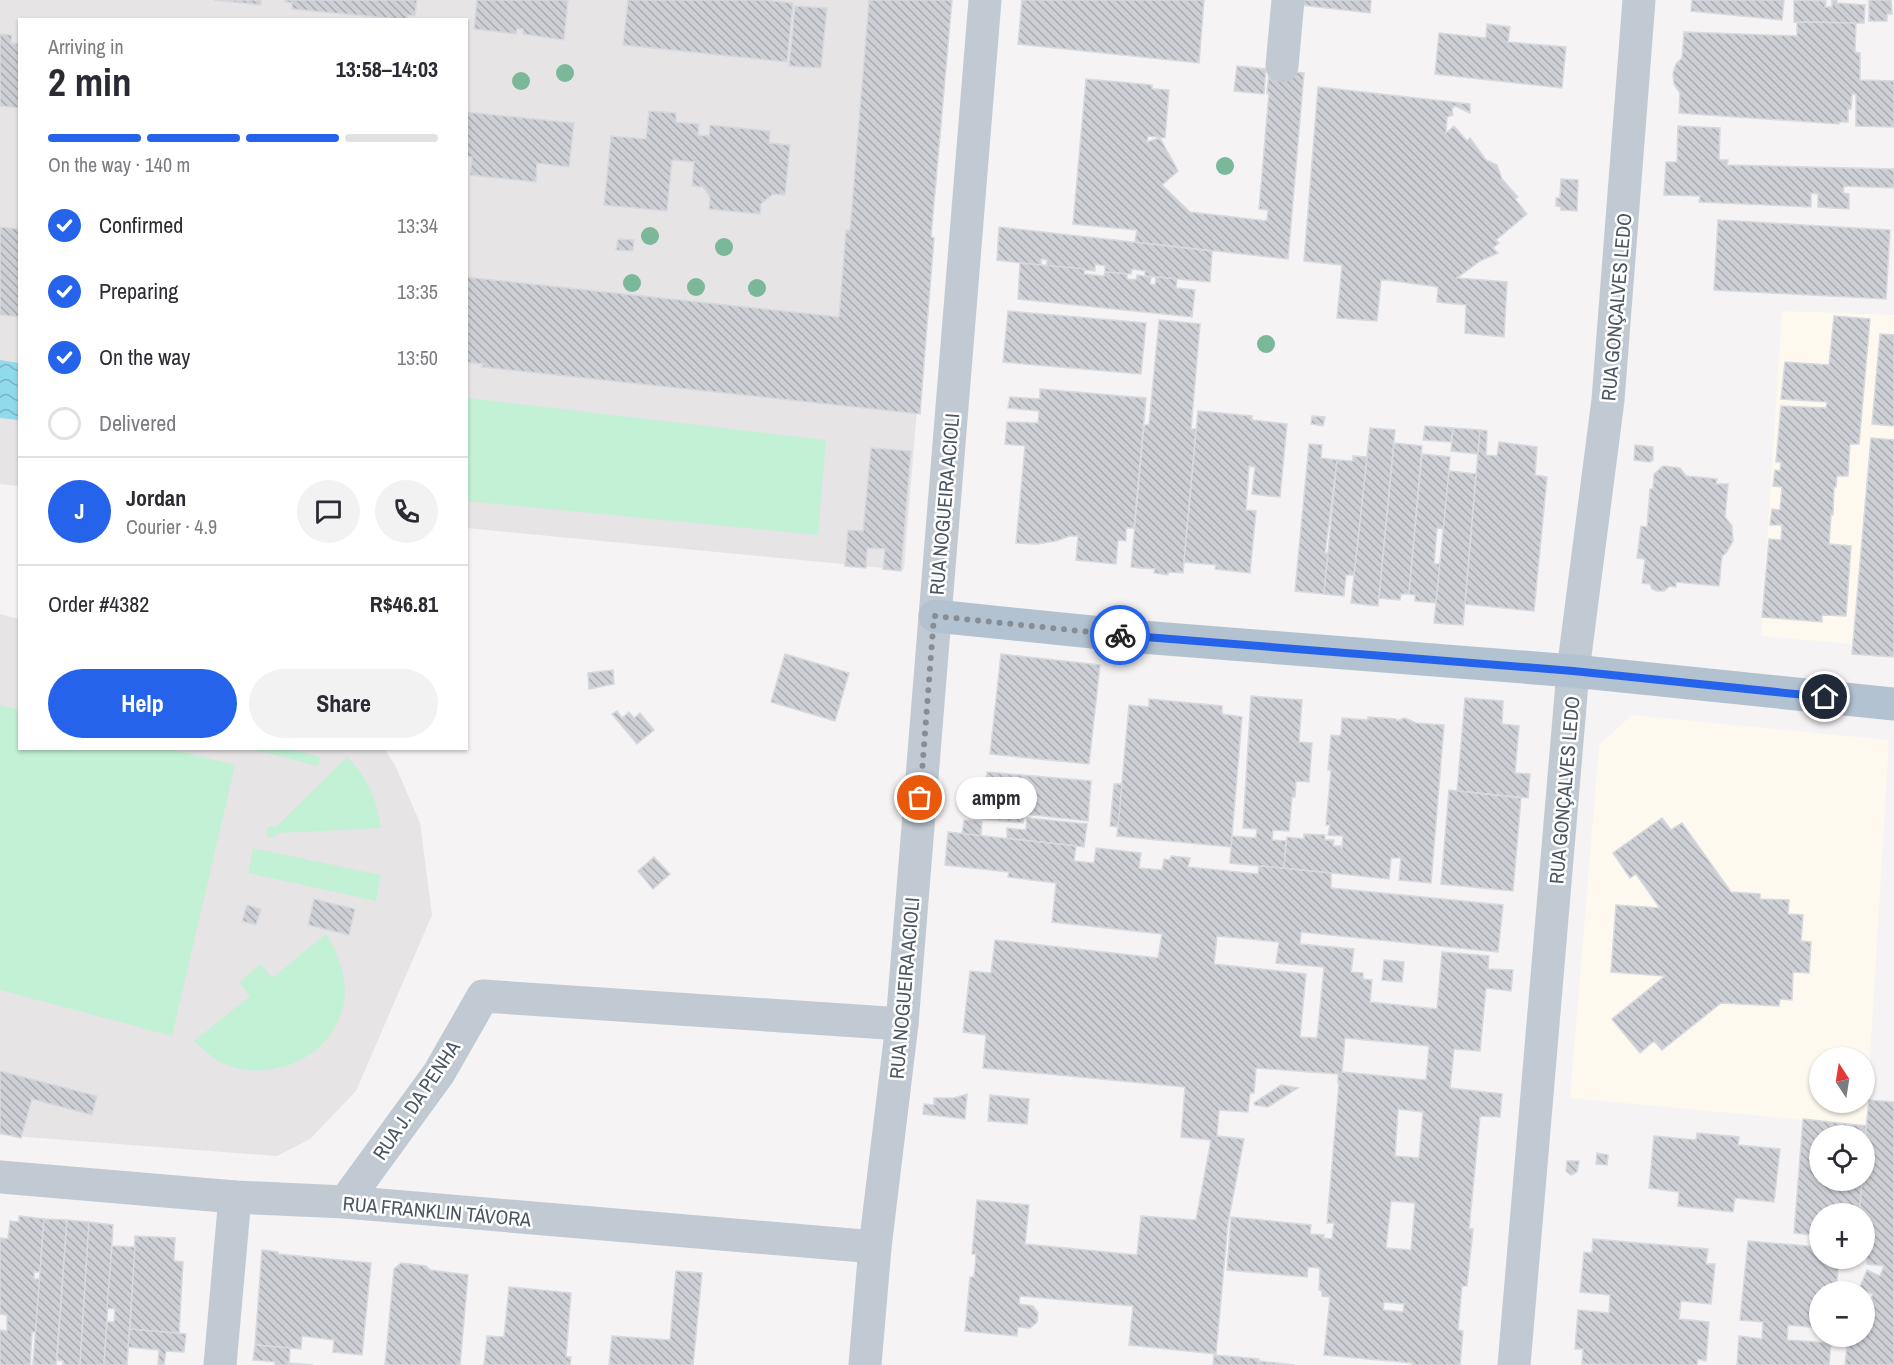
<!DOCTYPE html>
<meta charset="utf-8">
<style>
:root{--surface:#fff;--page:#f2f2f3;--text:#2b2b33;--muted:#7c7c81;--line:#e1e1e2;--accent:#2563eb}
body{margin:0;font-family:"Archivo Narrow",sans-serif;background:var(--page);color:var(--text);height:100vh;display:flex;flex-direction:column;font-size:22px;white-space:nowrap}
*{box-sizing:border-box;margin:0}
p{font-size:20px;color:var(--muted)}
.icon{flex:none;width:33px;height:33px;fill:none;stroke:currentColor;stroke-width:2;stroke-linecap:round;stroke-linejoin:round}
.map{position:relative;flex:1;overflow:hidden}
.panel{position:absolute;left:18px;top:18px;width:450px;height:732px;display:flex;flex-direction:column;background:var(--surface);border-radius:0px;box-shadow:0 2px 4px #0004}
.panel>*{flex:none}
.needle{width:39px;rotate:348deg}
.controls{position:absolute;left:1809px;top:1047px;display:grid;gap:12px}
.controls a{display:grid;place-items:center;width:66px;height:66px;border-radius:50%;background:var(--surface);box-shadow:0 2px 4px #0004;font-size:30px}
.pin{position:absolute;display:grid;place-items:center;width:51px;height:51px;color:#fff;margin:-26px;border:3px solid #fff;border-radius:50%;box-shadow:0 2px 6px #0007}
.courier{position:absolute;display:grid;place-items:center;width:60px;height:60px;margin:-30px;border:4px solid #2563eb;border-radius:50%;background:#fff;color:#222;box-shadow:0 2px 8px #0007}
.bubble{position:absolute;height:42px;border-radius:21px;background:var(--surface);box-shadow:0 2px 4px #0004;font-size:20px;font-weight:800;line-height:42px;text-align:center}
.overview em{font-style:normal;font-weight:800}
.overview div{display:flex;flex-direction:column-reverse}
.overview{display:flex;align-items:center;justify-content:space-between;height:102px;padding:0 30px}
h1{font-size:39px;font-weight:800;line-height:45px}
.bar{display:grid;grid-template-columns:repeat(4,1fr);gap:9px 6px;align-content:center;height:72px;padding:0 30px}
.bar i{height:8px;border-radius:4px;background:var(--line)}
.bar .active{background:var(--accent)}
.bar p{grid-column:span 4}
.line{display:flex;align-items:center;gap:15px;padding:0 30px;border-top:2px solid var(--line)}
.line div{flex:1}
.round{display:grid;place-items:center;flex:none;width:63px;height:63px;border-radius:32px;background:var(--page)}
ol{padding:0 30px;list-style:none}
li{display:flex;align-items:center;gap:18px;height:66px}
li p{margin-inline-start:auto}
li .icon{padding:6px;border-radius:50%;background:var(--accent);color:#fff;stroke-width:4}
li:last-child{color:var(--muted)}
li i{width:33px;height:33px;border:3px solid var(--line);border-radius:50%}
.cta{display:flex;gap:12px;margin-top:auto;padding:12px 30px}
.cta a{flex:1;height:69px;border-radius:36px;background:var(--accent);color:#fff;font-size:24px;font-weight:800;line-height:69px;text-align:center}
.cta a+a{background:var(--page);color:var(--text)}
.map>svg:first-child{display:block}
.commercial{fill:#fdf9ef;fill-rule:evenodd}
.education{fill:#e6e4e5}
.pitch{fill:#c3f1d5}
.water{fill:url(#water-waves)}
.building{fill:url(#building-back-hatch);stroke:#d7d9de;stroke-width:1.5;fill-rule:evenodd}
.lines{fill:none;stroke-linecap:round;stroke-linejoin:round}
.street{stroke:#c1cad2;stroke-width:33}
.primary{stroke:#b3c2d1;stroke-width:33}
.tree{fill:#7bb799}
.done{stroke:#868d94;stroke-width:6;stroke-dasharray:0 10.8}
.route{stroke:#2563eb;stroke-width:8}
.labels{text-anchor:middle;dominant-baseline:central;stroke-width:5;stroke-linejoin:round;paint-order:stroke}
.street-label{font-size:20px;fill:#4a5661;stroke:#fff}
</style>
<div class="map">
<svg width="1894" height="1365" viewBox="0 0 1894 1365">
<defs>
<pattern id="water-waves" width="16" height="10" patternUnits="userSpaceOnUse" patternTransform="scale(1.5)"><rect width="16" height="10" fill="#90daee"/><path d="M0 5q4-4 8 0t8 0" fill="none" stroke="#78b4c4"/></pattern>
<pattern id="building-back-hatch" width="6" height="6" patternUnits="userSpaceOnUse" patternTransform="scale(1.5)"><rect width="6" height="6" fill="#cdcfd5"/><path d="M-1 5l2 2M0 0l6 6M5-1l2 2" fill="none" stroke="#a8abb0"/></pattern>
</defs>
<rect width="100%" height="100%" fill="#f5f3f3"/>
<g class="commercial">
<polygon points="1782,311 1894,315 1894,648 1761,636"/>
<path d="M1632,715l257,25 -23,386 -296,-28 29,-353zM1820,1058h44v44h-44z"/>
</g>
<g class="education">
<polygon points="0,0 950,0 904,570 467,528 466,20 20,20 19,486 0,484"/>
<polygon points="0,614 19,619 20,748 384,748 395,765 420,823 432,915 356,1091 310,1139 277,1156 0,1135"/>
</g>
<g class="pitch">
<polygon points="467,398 826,440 818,535 467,501"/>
<polygon points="0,705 19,710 20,748 171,749 235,765 172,1036 0,990"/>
<polygon points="251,749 290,749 321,757 318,766"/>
<path d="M347,757c20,19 30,43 34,71l-102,5 -7,5 -5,-1v-9l4,-2 5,1z"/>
<polygon points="253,848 381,875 376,901 248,873"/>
<path d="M326,934c11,18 19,36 19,57 -1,58 -66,94 -118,74 -13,-5 -23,-15 -33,-24l56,-45 -11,-14 22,-18 11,14z"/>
</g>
<polygon class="water" points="0,360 19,363 19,420 0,418"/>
<g class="building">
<polygon points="214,0 261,0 261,5"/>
<polygon points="285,0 417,0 415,16 408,15 407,20 292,9 292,3 285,2"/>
<polygon points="477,0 568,0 564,40 523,34 523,29 517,29 516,34 474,29"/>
<polygon points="628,0 765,0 793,3 787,62 623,45"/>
<polygon points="869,0 952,0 931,237 934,238 920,414 482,367 483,364 466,362 466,277 839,317 846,230 850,230"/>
<polygon points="1022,0 1204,0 1199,63 1018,44"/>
<polygon points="1301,0 1371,0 1370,13 1301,5"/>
<polygon points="1692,0 1784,0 1782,20 1691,11"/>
<polygon points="1794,0 1826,1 1825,7 1832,7 1832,0 1837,0 1837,3 1865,5 1864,23 1794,22"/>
<polygon points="1869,0 1891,0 1892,14 1887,14 1887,21 1869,21"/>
<polygon points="795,6 827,8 821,68 789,66"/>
<polygon points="1797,22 1856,23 1855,52 1860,53 1860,80 1894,81 1894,127 1856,126 1856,94 1852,94 1851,109 1848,109 1848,122 1839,122 1839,124 1679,113 1680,93 1674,84 1673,73 1676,64 1682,58 1684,32 1797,36"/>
<polygon points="1487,24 1510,27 1508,42 1566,47 1562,88 1435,74 1439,33 1486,38"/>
<polygon points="0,34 12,35 11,43 20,44 20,108 0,106"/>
<polygon points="1237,66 1266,69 1264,94 1234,91"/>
<polygon points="1269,70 1304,73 1288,259 1135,242 1137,230 1073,224 1086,79 1152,85 1152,89 1169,90 1165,138 1148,136 1147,142 1160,138 1178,171 1162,185 1190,212 1267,221 1268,210 1259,209 1269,93 1267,93"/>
<polygon points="1318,87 1470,104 1470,113 1455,106 1452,109 1453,115 1447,117 1446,133 1454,126 1467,141 1470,138 1486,160 1497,165 1502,179 1518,197 1515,199 1527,214 1496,240 1499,243 1493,248 1498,253 1480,261 1457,278 1507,282 1504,337 1465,333 1466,305 1437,302 1438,287 1387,280 1381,280 1377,321 1337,318 1342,265 1304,261"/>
<polygon points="649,111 676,113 676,122 699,124 698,135 709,136 710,125 770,131 769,143 790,145 785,195 773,194 761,204 760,214 709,209 710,197 703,187 692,186 694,162 672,160 667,211 604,205 611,136 646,139"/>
<polygon points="466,112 574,123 569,167 537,163 536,182 470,175 472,157 466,156"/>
<polygon points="1678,126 1720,128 1719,160 1728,160 1727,165 1894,169 1894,188 1844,186 1843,193 1849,194 1849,209 1818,207 1818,194 1811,193 1811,207 1699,202 1700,196 1664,195 1666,162 1677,162"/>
<polygon points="1561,179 1578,180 1577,211 1561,210 1561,207 1556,206 1556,198 1560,198"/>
<polygon points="1718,220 1890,230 1886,299 1714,290"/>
<polygon points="0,227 20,229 20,317 0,315"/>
<polygon points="999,227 1212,251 1210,282 1145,276 1145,271 1132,269 1131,274 1105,272 1105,266 1095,264 1095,271 1047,266 1047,260 1041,259 1041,265 997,260"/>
<polygon points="618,239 634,240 633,251 616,250"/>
<polygon points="1020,263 1085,269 1084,274 1104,276 1105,272 1127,274 1127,279 1136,280 1137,275 1151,277 1150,284 1155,285 1156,277 1177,279 1176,288 1195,290 1192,317 1018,299"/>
<polygon points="1008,311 1146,323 1141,374 1003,362"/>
<polygon points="1834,316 1870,319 1859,444 1850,444 1848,476 1837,476 1836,487 1834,487 1833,515 1831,515 1829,544 1851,546 1846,616 1822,615 1822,622 1762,617 1769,539 1781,540 1782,525 1770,525 1772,509 1780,510 1782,487 1773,486 1775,470 1780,471 1781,462 1776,462 1781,406 1826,408 1827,402 1781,399 1785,362 1829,365"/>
<polygon points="1159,320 1200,324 1191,429 1196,429 1183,573 1168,572 1168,575 1154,573 1155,569 1131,567 1144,425 1149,425"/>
<polygon points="1880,334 1894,335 1894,426 1872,424"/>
<polygon points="1040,389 1146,398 1134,528 1126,528 1126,541 1118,540 1116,564 1076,560 1078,536 1070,536 1056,541 1037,544 1016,543 1025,446 1005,444 1007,422 1038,423 1039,411 1008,408 1010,397 1040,399"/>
<polygon points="1198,411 1252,416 1252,420 1287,424 1280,497 1252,494 1255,467 1249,466 1246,510 1256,511 1250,573 1215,569 1216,565 1184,562"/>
<polygon points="1312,416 1325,417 1323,426 1311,424"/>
<polygon points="1425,426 1453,428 1451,442 1423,440"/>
<polygon points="1370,428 1395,430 1378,606 1351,603"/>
<polygon points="1453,428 1480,430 1478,454 1451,451"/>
<polygon points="1480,430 1487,431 1486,455 1497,456 1499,442 1537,447 1535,475 1547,477 1534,611 1465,604"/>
<polygon points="1871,438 1894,440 1894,657 1852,654"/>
<polygon points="1394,443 1422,446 1409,594 1401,594 1400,600 1379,598"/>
<polygon points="1309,444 1322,445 1321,458 1337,460 1325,553 1328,553 1324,594 1295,591"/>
<polygon points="1635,445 1653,447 1653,460 1650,462 1634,460"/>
<polygon points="871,448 911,451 901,571 883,569 885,549 867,548 866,568 845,566 848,530 863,531"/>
<polygon points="1422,454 1450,457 1444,529 1437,528 1434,564 1440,564 1436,603 1415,601 1415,595 1409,594"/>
<polygon points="1353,456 1367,457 1354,575 1346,575 1344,596 1324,594 1337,460 1353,461"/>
<polygon points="1663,466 1680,468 1686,476 1717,479 1716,484 1728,484 1725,517 1732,526 1733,541 1726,553 1722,556 1719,586 1676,582 1676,587 1670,586 1664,591 1657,591 1652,589 1650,584 1642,583 1645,559 1637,558 1641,526 1647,527 1650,489 1653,489 1654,474"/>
<polygon points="1449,471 1476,474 1463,625 1434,623"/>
<polygon points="785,654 849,673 835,721 771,702"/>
<polygon points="1001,654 1100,665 1089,764 990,754"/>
<polygon points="613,670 614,684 589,689 588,673"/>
<polygon points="1251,696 1302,700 1299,742 1312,743 1309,782 1296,781 1295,797 1292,797 1289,831 1273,830 1272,840 1286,841 1284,868 1230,863 1232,836 1256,838 1257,829 1243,828"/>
<polygon points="1465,698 1503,701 1502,724 1519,726 1515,773 1530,774 1528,798 1457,791"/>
<polygon points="1149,699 1222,706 1222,714 1242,717 1231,847 1117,836 1129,705 1149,707"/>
<polygon points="617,711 622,718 629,712 634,718 640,713 654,730 637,744 612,714"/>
<polygon points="1368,717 1396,719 1396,721 1405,718 1416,723 1444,725 1431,883 1399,880 1401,858 1391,858 1389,879 1284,868 1287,837 1304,839 1304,834 1325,835 1325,840 1334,840 1333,846 1341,846 1342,848 1343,836 1328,835 1330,825 1326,825 1331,770 1328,770 1331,735 1341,736 1342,718 1368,720"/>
<polygon points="987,772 1091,781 1088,821 1024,814 1023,823 982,819"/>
<polygon points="1114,784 1122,784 1118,827 1110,826"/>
<polygon points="1449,790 1521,798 1513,891 1441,884"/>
<polygon points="1027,818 1087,824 1084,847 1007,838 1007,828 1026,830"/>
<polygon points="1662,818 1671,830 1682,823 1731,892 1760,894 1760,899 1789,900 1788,914 1803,915 1801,941 1811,942 1809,973 1793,972 1792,1000 1780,999 1779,1006 1721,1003 1662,1050 1654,1041 1640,1053 1612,1019 1665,976 1611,972 1616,905 1660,908 1636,874 1630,878 1613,853"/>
<polygon points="964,820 982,821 981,836 962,834"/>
<path d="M948,832l128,14 -2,15 20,2 2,-15 45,5 -2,15 23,2 2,-11 6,1 1,-4 19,2 -2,9 70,7 1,-8 72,7v15l172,17 -5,47 -197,-20 -1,12 54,5 -3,23 12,1v6l9,1 -2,22 67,7 5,-57 47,4 -1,13 25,1 -2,21 -25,-3 -6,63 -26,-2 -4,39 52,6 -2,23 -20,-1 -11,113h4l-6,57h-5l-4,44 5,1 -3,34h-48v-2l-88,-8 6,-58 -8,-1v-5l-3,-1 1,-22 -12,-1 -1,10 -80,-7 4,-53 80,8 -1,9 14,1 -1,3 9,1 2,-16h-7l12,-140h-1v-9l-82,-6 -2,25h-4l-2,19 -29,-2 -2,26 27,3 -16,84 -12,131 -87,-9 4,-39 -113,-10 -1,8 14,2 5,7 -1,9 -7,6 -12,-1 -1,9 -52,-5 5,-54h4l2,-23h-4l5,-54 52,5 -4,39 112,11 4,-39 55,4 15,-80 -30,-3 4,-50 -202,-19 3,-33 -23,-3 7,-61 21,2 4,-33 163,18 4,-24 -110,-12 4,-39 -48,-6 1,-5 -64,-7zM1217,936l62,6 -3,21 48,4 -7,71 -17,-1 6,-63 -92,-10zM1345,1038l84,8 -3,34 -84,-8zM1398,1109l25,3 -4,46 -24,-2zM1391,1201l24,2 -4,47 -25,-2zM1384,1302l20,2 -1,8 -20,-2z"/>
<polygon points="654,857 670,874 653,889 638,871"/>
<polygon points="314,899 355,909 349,935 308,925"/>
<polygon points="247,905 261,909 256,925 242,921"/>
<polygon points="1384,960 1404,962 1402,982 1382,980"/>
<polygon points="0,1071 97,1096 92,1115 32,1099 21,1138 0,1133"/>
<polygon points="1281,1085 1298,1088 1268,1107 1255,1105 1254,1103"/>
<polygon points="967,1094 965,1119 923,1114 924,1104 934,1105 934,1098 954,1098"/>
<polygon points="990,1095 1029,1099 1027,1124 988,1121"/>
<polygon points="1869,1100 1894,1102 1894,1365 1845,1365 1848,1336 1864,1336 1865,1312 1873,1294 1859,1289 1867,1270 1880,1276 1884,1266 1867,1264 1867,1259 1862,1258 1864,1258 1864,1214 1859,1214 1862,1180 1864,1180 1864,1148"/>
<polygon points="1803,1119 1866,1126 1864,1148 1864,1136 1820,1136 1820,1180 1862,1180 1859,1214 1820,1214 1820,1236 1794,1233"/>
<polygon points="1697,1133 1739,1137 1738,1145 1780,1149 1774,1202 1735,1198 1733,1212 1678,1206 1679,1192 1649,1188 1654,1136 1696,1140"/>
<polygon points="1597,1153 1608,1155 1607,1165 1596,1164"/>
<polygon points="1567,1161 1579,1161 1577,1172 1571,1175 1566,1171"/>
<polygon points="19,1216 44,1219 40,1272 34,1272 34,1279 40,1279 36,1332 32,1332 30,1365 0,1365 0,1330 7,1331 7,1315 0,1314 0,1238 8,1239 10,1221 19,1222"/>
<polygon points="44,1219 67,1220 56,1365 33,1365"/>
<polygon points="67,1220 89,1222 80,1365 63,1365 63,1361 57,1360"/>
<polygon points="89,1222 113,1225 104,1365 80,1365"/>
<polygon points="135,1236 175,1238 174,1261 183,1262 179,1333 130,1329"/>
<polygon points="1593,1239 1708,1249 1706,1264 1715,1264 1711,1304 1681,1301 1679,1319 1709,1322 1706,1361 1698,1359 1697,1365 1582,1364 1583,1349 1575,1349 1578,1310 1609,1313 1610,1295 1580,1292 1584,1252 1592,1253"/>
<polygon points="1748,1241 1820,1247 1820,1258 1839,1258 1836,1292 1820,1292 1820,1328 1788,1325 1787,1340 1831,1343 1829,1365 1737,1365 1739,1336 1762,1339 1763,1322 1740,1320"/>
<polygon points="112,1246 135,1247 127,1365 104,1365 107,1322 114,1322 115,1309 107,1308"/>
<polygon points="262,1250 278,1252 278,1254 371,1263 362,1355 333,1352 334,1340 302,1336 301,1349 255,1345"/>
<polygon points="401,1263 426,1266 430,1270 468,1275 460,1365 385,1365 394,1269"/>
<polygon points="676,1271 702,1273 693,1365 609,1365 612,1336 670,1340"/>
<polygon points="509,1287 571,1293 566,1357 571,1357 570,1365 484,1365 487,1336 504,1337"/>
<polygon points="130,1329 186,1334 184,1352 166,1351 164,1365 158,1365 159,1350 128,1347"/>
<polygon points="255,1345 290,1348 289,1363 313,1365 275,1365 275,1362 253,1360"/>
<polygon points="1214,1355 1259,1359 1258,1361 1295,1365 1213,1365"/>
</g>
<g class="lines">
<g class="street">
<polyline points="1282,66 1288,0"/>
<polyline points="0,1177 235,1197 345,1202 875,1247"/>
<polyline points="345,1202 439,1073 483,996 902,1024"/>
<polyline points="220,1365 235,1197"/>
<polyline points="865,1365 875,1247 902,1024 985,0"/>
<polyline points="1514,1365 1573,671 1608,400 1639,0"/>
</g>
<polyline class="primary" points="935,616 1141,637 1573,671 1894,704"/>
</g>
<g class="tree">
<circle cx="565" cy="73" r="9"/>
<circle cx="521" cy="81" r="9"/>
<circle cx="1225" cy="166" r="9"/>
<circle cx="650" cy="236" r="9"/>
<circle cx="724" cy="247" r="9"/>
<circle cx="632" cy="283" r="9"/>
<circle cx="696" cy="287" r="9"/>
<circle cx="757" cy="288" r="9"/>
<circle cx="1266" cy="344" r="9"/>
</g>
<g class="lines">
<polyline class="done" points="920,798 934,616 1120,635"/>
<polyline class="route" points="1120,635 1573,671 1825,697"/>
</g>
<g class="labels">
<g class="street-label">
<text transform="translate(1616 307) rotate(-85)">RUA GONÇALVES LEDO</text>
<text transform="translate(944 504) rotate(-85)">RUA NOGUEIRA ACIOLI</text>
<text transform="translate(1564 790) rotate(-85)">RUA GONÇALVES LEDO</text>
<text transform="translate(904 988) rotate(-85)">RUA NOGUEIRA ACIOLI</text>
<text transform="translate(416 1100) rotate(-56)">RUA J. DA PENHA</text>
<text transform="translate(437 1211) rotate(5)">RUA FRANKLIN TÁVORA</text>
</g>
</g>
</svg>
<div class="controls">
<a><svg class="needle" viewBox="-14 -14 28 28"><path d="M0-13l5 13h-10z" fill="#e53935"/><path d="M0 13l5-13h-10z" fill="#7c7c81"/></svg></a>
<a><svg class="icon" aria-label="locate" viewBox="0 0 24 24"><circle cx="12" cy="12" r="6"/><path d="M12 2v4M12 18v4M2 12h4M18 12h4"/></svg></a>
<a>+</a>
<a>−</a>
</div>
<div class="pin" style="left:920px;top:798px;background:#ea580c"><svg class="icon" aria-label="bag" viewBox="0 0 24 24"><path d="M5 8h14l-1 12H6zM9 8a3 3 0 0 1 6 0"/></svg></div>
<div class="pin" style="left:1825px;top:697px;background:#1f2937"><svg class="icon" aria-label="home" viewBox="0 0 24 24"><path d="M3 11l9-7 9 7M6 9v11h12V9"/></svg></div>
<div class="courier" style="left:1120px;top:635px"><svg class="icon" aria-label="bike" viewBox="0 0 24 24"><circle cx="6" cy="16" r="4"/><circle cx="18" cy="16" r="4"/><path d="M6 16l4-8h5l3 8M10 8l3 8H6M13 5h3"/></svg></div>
<div class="bubble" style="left:956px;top:777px;width:81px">ampm</div>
<section class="panel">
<div class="overview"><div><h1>2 min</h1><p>Arriving in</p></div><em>13:58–14:03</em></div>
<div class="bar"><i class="active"></i><i class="active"></i><i class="active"></i><i></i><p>On the way · 140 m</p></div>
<ol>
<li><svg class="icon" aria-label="check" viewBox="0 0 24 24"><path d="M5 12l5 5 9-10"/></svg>Confirmed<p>13:34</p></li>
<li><svg class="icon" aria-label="check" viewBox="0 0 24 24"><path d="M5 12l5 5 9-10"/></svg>Preparing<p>13:35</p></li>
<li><svg class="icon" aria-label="check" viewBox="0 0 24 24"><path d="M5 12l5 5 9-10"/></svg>On the way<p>13:50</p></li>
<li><i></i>Delivered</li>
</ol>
<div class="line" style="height:108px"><b class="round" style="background:var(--accent);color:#fff">J</b><div><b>Jordan</b><p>Courier · 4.9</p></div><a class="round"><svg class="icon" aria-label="chat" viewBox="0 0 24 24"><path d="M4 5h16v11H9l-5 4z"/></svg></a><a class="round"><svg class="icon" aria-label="phone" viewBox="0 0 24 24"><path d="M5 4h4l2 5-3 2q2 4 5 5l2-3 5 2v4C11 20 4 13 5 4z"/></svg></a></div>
<div class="line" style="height:78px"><div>Order #4382</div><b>R$46.81</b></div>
<div class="cta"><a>Help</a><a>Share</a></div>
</section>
</div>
